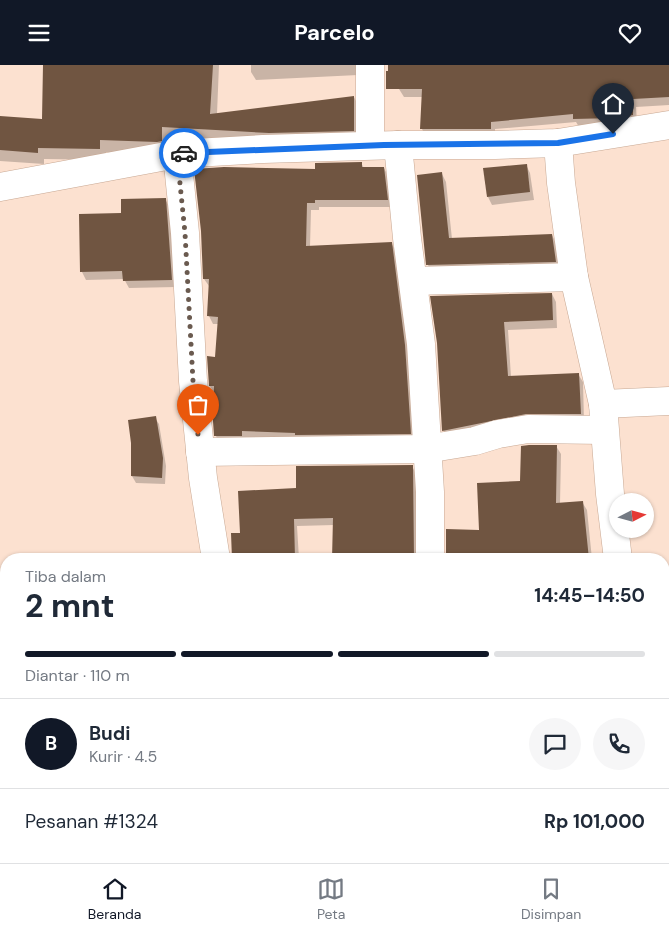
<!DOCTYPE html>
<html lang="id">
<meta charset="utf-8">
<style>
:root{--surface:#fff;--page:#f6f6f7;--text:#1f2937;--muted:#747a83;--line:#e0e1e3;--accent:#111827}
body{margin:0;font-family:"DM Sans",sans-serif;background:var(--page);color:var(--text);height:100vh;display:flex;flex-direction:column;font-size:19px;white-space:nowrap}
*{box-sizing:border-box;margin:0}
p{font-size:16px;color:var(--muted)}
.icon{flex:none;width:28px;height:28px;fill:none;stroke:currentColor;stroke-width:2;stroke-linecap:round;stroke-linejoin:round}
.map{position:relative;flex:1;overflow:hidden}
.panel{position:absolute;left:0px;top:488px;width:670px;height:311px;display:flex;flex-direction:column;background:var(--surface);border-radius:20px 20px 0 0;box-shadow:0 1px 4px #0004}
.panel>*{flex:none}
.needle{width:32px;rotate:84deg}
.buttons{position:absolute;left:609px;top:428px;display:grid;gap:10px}
.buttons a{display:grid;place-items:center;width:45px;height:45px;border-radius:50%;background:var(--surface);box-shadow:0 1px 4px #0004;font-size:25px}
.pin{position:absolute;display:grid;place-items:center;width:42px;height:42px;color:#fff;margin:-51px -21px;border-radius:50% 50% 50% 0;rotate:-45deg;box-shadow:0 0 5px #0007}
.pin .icon{rotate:45deg}
.courier{position:absolute;display:grid;place-items:center;width:50px;height:50px;margin:-25px;border:4px solid #1a73e8;border-radius:50%;background:#fff;color:#222;box-shadow:0 1px 6px #0007}
.summary em{font-style:normal;font-weight:700}
.summary div{display:flex;flex-direction:column-reverse}
.summary{display:flex;align-items:center;justify-content:space-between;height:85px;padding:0 25px}
h1{font-size:32px;font-weight:700;line-height:38px}
.bar{display:grid;grid-template-columns:repeat(4,1fr);gap:8px 5px;align-content:center;height:60px;padding:0 25px}
.bar i{height:6px;border-radius:4px;background:var(--line)}
.bar .current{background:var(--accent)}
.bar p{grid-column:span 4}
.line{display:flex;align-items:center;gap:12px;padding:0 25px;border-top:1px solid var(--line)}
.line div{flex:1}
.round{display:grid;place-items:center;flex:none;width:52px;height:52px;border-radius:26px;background:var(--page)}
header{display:flex;justify-content:space-between;align-items:center;height:65px;padding:0 25px;background:var(--accent);color:#fff;font-size:22px;font-weight:700}
.dock{display:flex;justify-content:space-around;align-items:center;height:70px;border-top:1px solid var(--line);background:var(--surface);font-size:14px;color:var(--muted)}
.dock a{display:grid;justify-items:center;gap:2px}
.dock .current{color:var(--accent)}
.map>svg:first-child{display:block}
.shadow{fill:#0003}
.building{fill:#705541}
.lines{fill:none;stroke-linecap:round;stroke-linejoin:round}
.minor-casing{stroke:#c8a893;stroke-width:29}
.minor{stroke:#fff;stroke-width:28}
.done{stroke:#6a5a4f;stroke-width:5;stroke-dasharray:0 9}
.route{stroke:#1a73e8;stroke-width:6}
</style>
<header><svg class="icon" aria-label="menu" viewBox="0 0 24 24"><path d="M4 6h16M4 12h16M4 18h16"/></svg>Parcelo<svg class="icon" aria-label="heart" viewBox="0 0 24 24"><path d="M12 20l-8-8c-3-5 5-10 8-4 3-6 11-1 8 4z"/></svg></header>
<div class="map">
<svg width="669" height="798" viewBox="0 0 669 798">
<rect width="100%" height="100%" fill="#fce1d0"/>
<g class="shadow">
<polygon points="44,0 219,0 217,49 354,32 360,44 360,77 277,80 168,73 168,87 106,87 106,95 44,94 44,99 0,96 0,52 43,56"/>
<polygon points="251,0 361,0 358,10 256,15 251,7"/>
<polygon points="400,0 669,0 669,40 636,42 637,58 579,62 576,57 495,64 495,72 426,72 422,64 423,32 404,32 399,24"/>
<polygon points="361,98 364,103 384,103 388,111 391,142 319,142 319,145 311,145 310,182 391,178 396,186 409,289 414,376 220,379 216,371 215,329 210,321 216,293 219,259 213,259 209,251 209,221 204,214 316,105"/>
<polygon points="526,100 530,108 534,135 492,140 488,132"/>
<polygon points="442,109 446,117 452,174 552,170 556,178 560,205 432,208 428,200"/>
<polygon points="165,134 170,143 176,222 129,223 124,214 86,215 82,207"/>
<polygon points="552,229 556,237 557,263 508,265 511,312 578,309 583,317 584,357 448,373 443,365 438,278"/>
<polygon points="155,353 159,359 166,401 165,419 136,418 132,411 132,378"/>
<polygon points="556,381 561,389 560,439 582,437 587,445 592,494 447,494 480,466 521,417"/>
<polygon points="412,401 416,409 418,494 333,494 334,460 297,461 299,494 234,494 242,469 298,424"/>
</g>
<g class="building">
<polygon points="43,0 213,0 210,49 354,31 354,66 269,68 162,62 162,76 157,77 100,75 100,84 38,83 38,88 0,85 0,51 42,54"/>
<polygon points="388,0 669,0 669,32 633,34 633,50 615,53 573,54 573,49 491,57 491,64 420,64 422,24 386,24 386,6 388,6"/>
<polygon points="362,97 362,102 384,102 388,135 315,135 315,138 307,138 306,181 392,177 405,280 411,369 295,370 295,368 242,366 242,371 214,371 213,356 214,321 209,321 207,291 215,292 218,252 207,251 209,214 203,214 201,166 194,104 224,102 315,104 315,98"/>
<polygon points="527,99 530,127 487,132 483,103"/>
<polygon points="442,107 449,173 552,169 556,197 426,200 417,110"/>
<polygon points="166,133 172,215 123,216 122,206 80,207 79,149 121,148 121,134"/>
<polygon points="552,228 553,255 504,257 508,311 579,308 581,349 526,349 442,366 437,278 430,231"/>
<polygon points="156,351 163,393 162,413 131,411 131,378 128,355"/>
<polygon points="529,380 557,380 556,438 583,436 589,494 446,494 446,464 479,465 477,418 520,416 521,381"/>
<polygon points="413,400 414,494 332,494 333,453 294,454 295,494 232,494 231,468 240,468 238,426 296,423 296,401"/>
</g>
<g class="lines">
<g class="minor-casing">
<g id="minor">
<polyline points="558,78 561,118 574,212 603,339 610,429 618,494"/>
<polyline points="370,80 370,0"/>
<polyline points="398,80 407,173 421,279 430,427 430,494"/>
<polyline points="177,89 185,168 193,316 203,413 216,494"/>
<polyline points="0,122 177,89 263,84 398,80 495,80 558,78 669,60"/>
<polyline points="413,216 574,212"/>
<polyline points="603,339 669,336"/>
<polyline points="200,387 426,384 475,376 498,369 528,364 604,365"/>
</g>
</g>
<use href="#minor" class="minor"/>
</g>
<g class="lines">
<polyline class="done" points="184,88 177,89 185,168 193,316 198,370"/>
<polyline class="route" points="184,88 384,80 558,78 613,69"/>
</g>
</svg>
<div class="buttons">
<a><svg class="needle" viewBox="-14 -14 28 28"><path d="M0-13l5 13h-10z" fill="#e53935"/><path d="M0 13l5-13h-10z" fill="#747a83"/></svg></a>
</div>
<div class="pin" style="left:198px;top:370px;background:#ea580c"><svg class="icon" aria-label="bag" viewBox="0 0 24 24"><path d="M5 8h14l-1 12H6zM9 8a3 3 0 0 1 6 0"/></svg></div>
<div class="pin" style="left:613px;top:69px;background:#1f2937"><svg class="icon" aria-label="home" viewBox="0 0 24 24"><path d="M3 11l9-7 9 7M6 9v11h12V9"/></svg></div>
<div class="courier" style="left:184px;top:88px"><svg class="icon" aria-label="car" viewBox="0 0 24 24"><path d="M5 17H2v-5l4-1 3-4h7l3 4 3 1v5h-3M9 17h6M6 11h13"/><circle cx="7" cy="17" r="2"/><circle cx="17" cy="17" r="2"/></svg></div>
<section class="panel">
<div class="summary"><div><h1>2 mnt</h1><p>Tiba dalam</p></div><em>14:45–14:50</em></div>
<div class="bar"><i class="current"></i><i class="current"></i><i class="current"></i><i></i><p>Diantar · 110 m</p></div>
<div class="line" style="height:90px"><b class="round" style="background:var(--accent);color:#fff">B</b><div><b>Budi</b><p>Kurir · 4.5</p></div><a class="round"><svg class="icon" aria-label="chat" viewBox="0 0 24 24"><path d="M4 5h16v11H9l-5 4z"/></svg></a><a class="round"><svg class="icon" aria-label="phone" viewBox="0 0 24 24"><path d="M5 4h4l2 5-3 2q2 4 5 5l2-3 5 2v4C11 20 4 13 5 4z"/></svg></a></div>
<div class="line" style="height:65px"><div>Pesanan #1324</div><b>Rp 101,000</b></div>
</section>
</div>
<nav class="dock">
<a class="current"><svg class="icon" aria-label="home" viewBox="0 0 24 24"><path d="M3 11l9-7 9 7M6 9v11h12V9"/></svg>Beranda</a>
<a><svg class="icon" aria-label="map" viewBox="0 0 24 24"><path d="M3 6l6-2 6 2 6-2v14l-6 2-6-2-6 2zM9 4v14M15 6v14"/></svg>Peta</a>
<a><svg class="icon" aria-label="saved" viewBox="0 0 24 24"><path d="M7 4h10v16l-5-4-5 4z"/></svg>Disimpan</a>
</nav>
